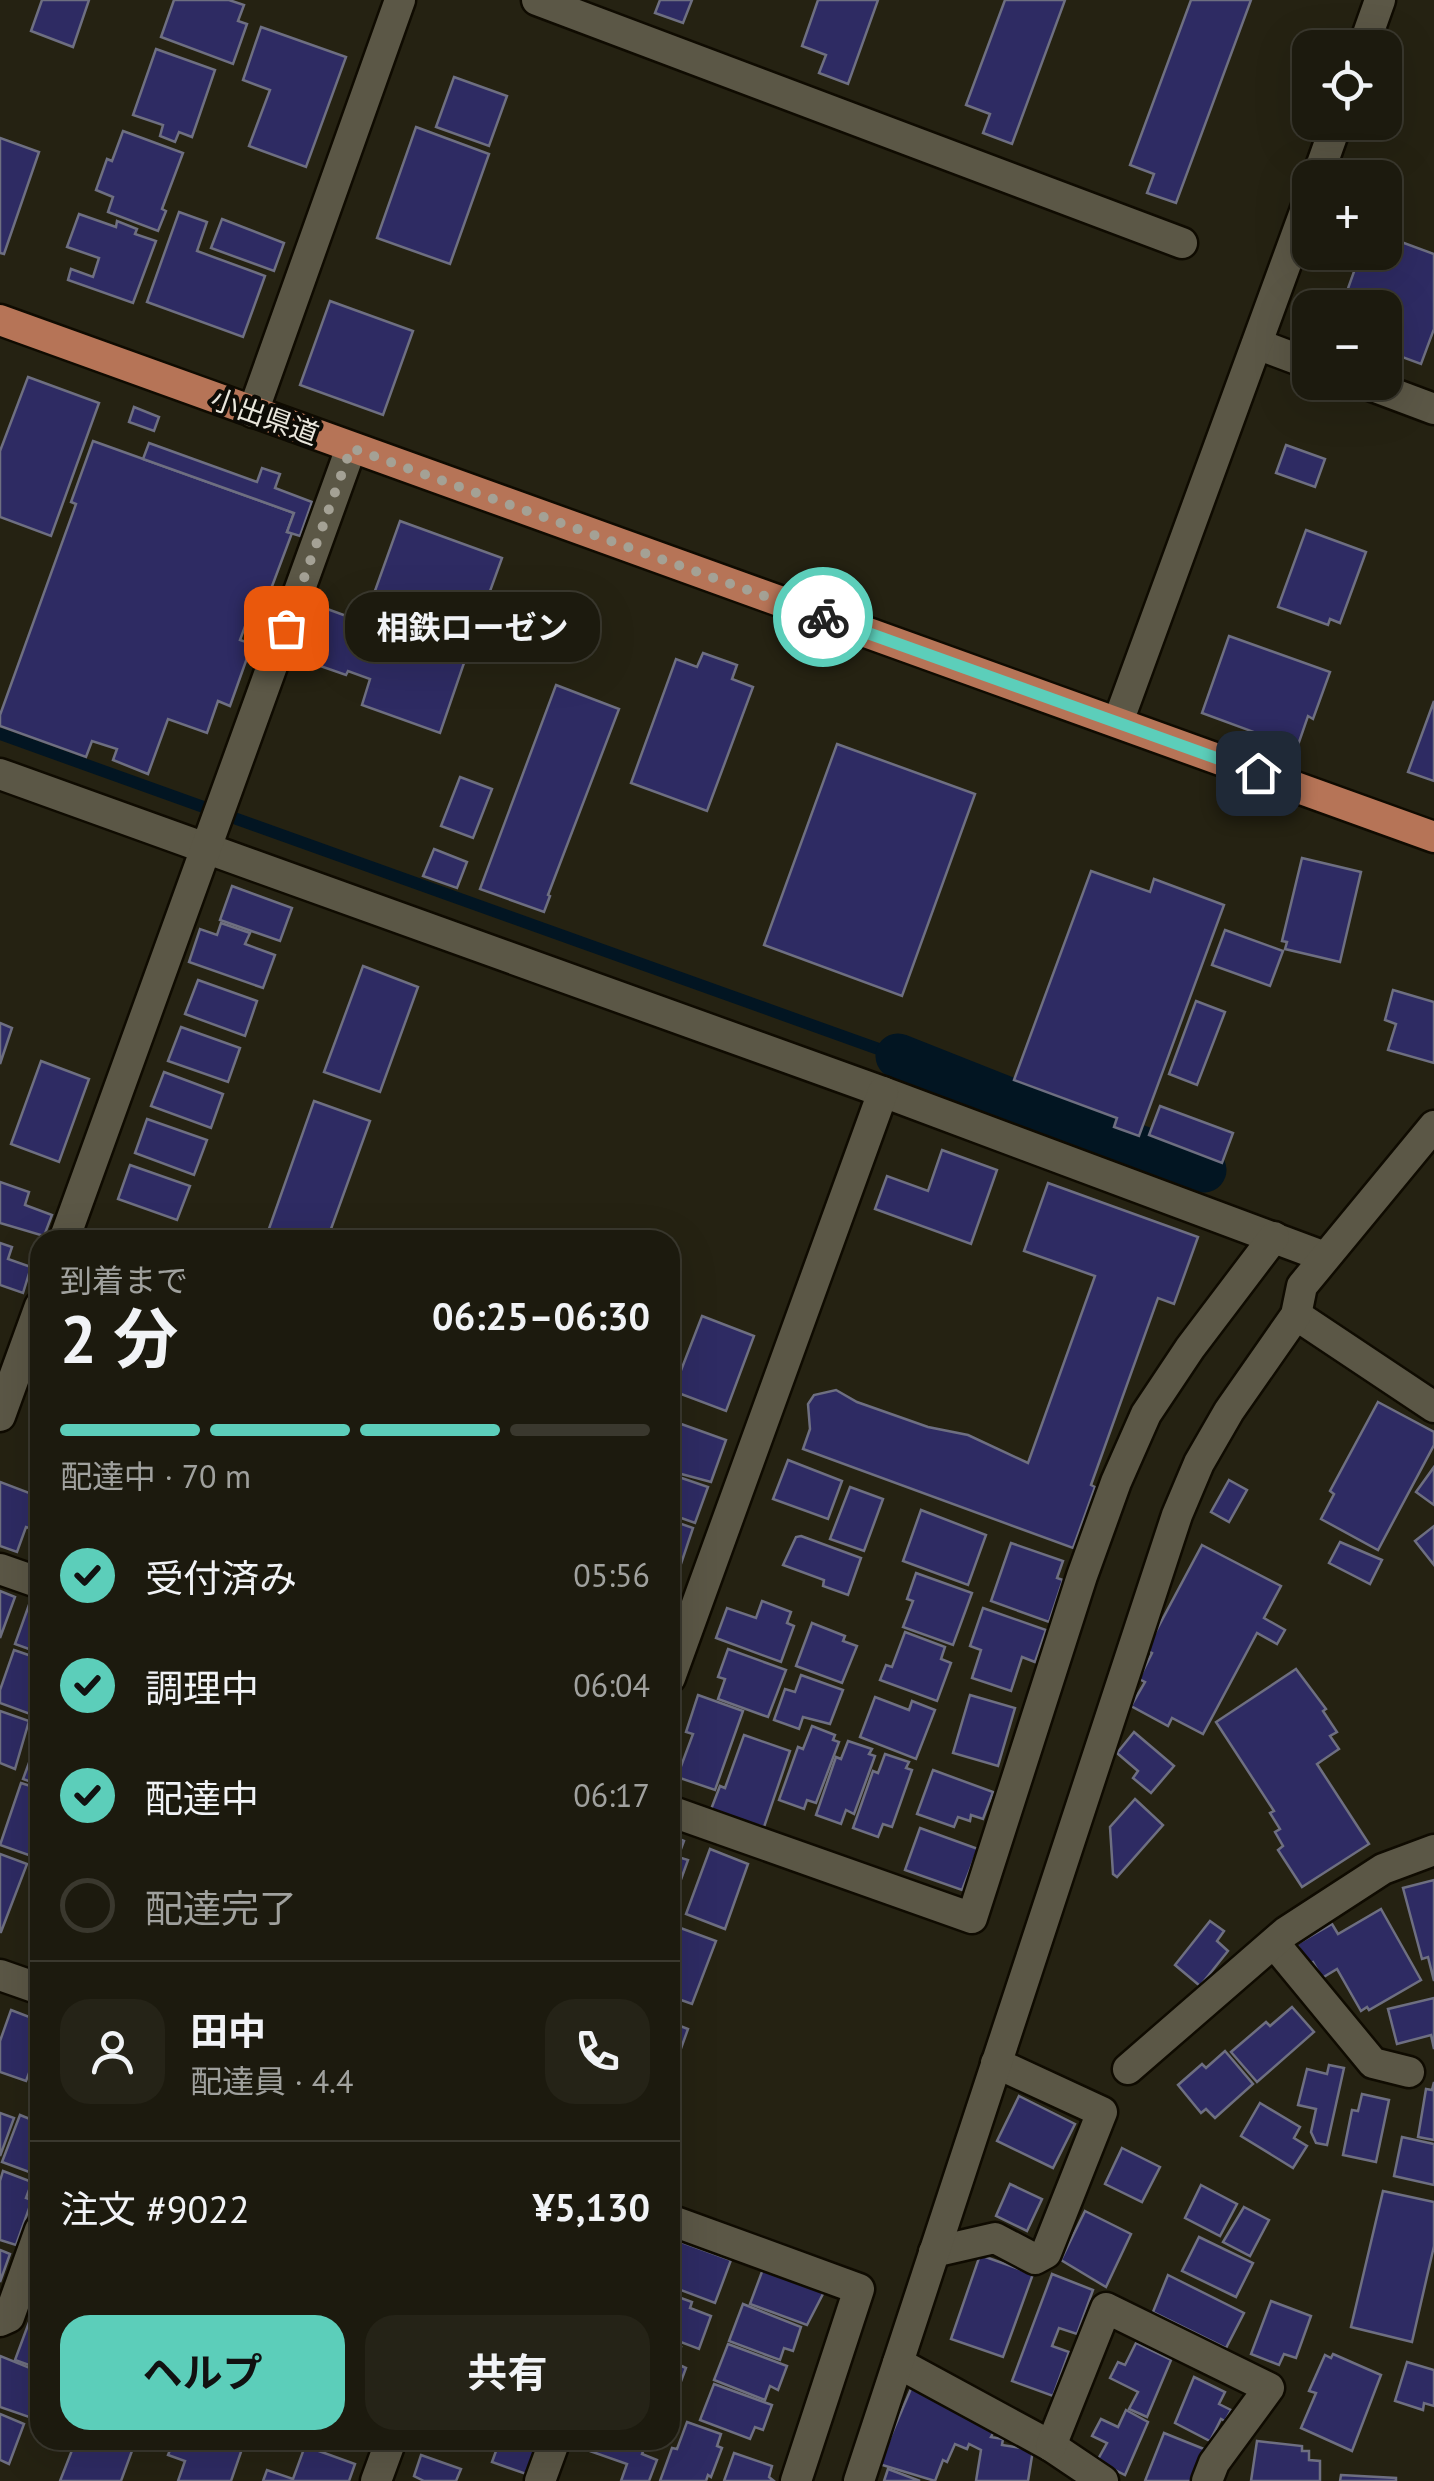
<!DOCTYPE html>
<html lang="ja">
<meta charset="utf-8">
<style>
:root{--surface:#1c1a0e;--page:#252317;--text:#f1f3f6;--muted:#a0a19e;--line:#3a382e;--accent:#5cceba}
body{margin:0;font-family:"PT Sans","Noto Sans JP",sans-serif;background:var(--page);color:var(--text);height:100vh;display:flex;flex-direction:column;font-size:38px;white-space:nowrap}
*{box-sizing:border-box;margin:0}
p{font-size:32px;color:var(--muted)}
.icon{flex:none;width:55px;height:55px;fill:none;stroke:currentColor;stroke-width:2;stroke-linecap:round;stroke-linejoin:round}
.map{position:relative;flex:1;overflow:hidden}
.details{position:absolute;left:30px;top:1230px;width:650px;height:1220px;display:flex;flex-direction:column;background:var(--surface);border-radius:30px;box-shadow:0 10px 40px #0002,0 0 0 2px var(--line)}
.details>*{flex:none}
.tools{position:absolute;left:1292px;top:30px;display:grid;gap:20px}
.tools a{display:grid;place-items:center;width:110px;height:110px;border-radius:20px;background:var(--surface);box-shadow:0 10px 40px #0002,0 0 0 2px var(--line);font-size:50px}
.pin{position:absolute;display:grid;place-items:center;width:85px;height:85px;color:#fff;margin:-42px;border-radius:20px;box-shadow:0 5px 15px #0006}
.courier{position:absolute;display:grid;place-items:center;width:100px;height:100px;margin:-50px;border:8px solid #5cceba;border-radius:50%;background:#fff;color:#222;box-shadow:0 2px 12px #0007}
.bubble{position:absolute;height:70px;border-radius:30px;background:var(--surface);box-shadow:0 10px 40px #0002,0 0 0 2px var(--line);font-size:32px;font-weight:700;line-height:70px;text-align:center}
.summary em{font-style:normal;font-weight:700}
.summary div{display:flex;flex-direction:column-reverse}
.summary{display:flex;align-items:center;justify-content:space-between;height:170px;padding:0 30px}
h1{font-size:65px;font-weight:700;line-height:75px}
.bar{display:grid;grid-template-columns:repeat(4,1fr);gap:15px 10px;align-content:center;height:120px;padding:0 30px}
.bar i{height:12px;border-radius:8px;background:var(--line)}
.bar .selected{background:var(--accent)}
.bar p{grid-column:span 4}
.line{display:flex;align-items:center;gap:25px;padding:0 30px;border-top:2px solid var(--line)}
.line div{flex:1}
.round{display:grid;place-items:center;flex:none;width:105px;height:105px;border-radius:30px;background:var(--page)}
ol{padding:0 30px;list-style:none}
li{display:flex;align-items:center;gap:30px;height:110px}
li p{margin-inline-start:auto}
li .icon{padding:10px;border-radius:50%;background:var(--accent);color:#111;stroke-width:4}
li:last-child{color:var(--muted)}
li i{width:55px;height:55px;border:5px solid var(--line);border-radius:50%}
.cta{display:flex;gap:20px;margin-top:auto;padding:20px 30px}
.cta a{flex:1;height:115px;border-radius:30px;background:var(--accent);color:#111;font-size:40px;font-weight:700;line-height:115px;text-align:center}
.cta a+a{background:var(--page);color:var(--text)}
.map>svg:first-child{display:block}
.lines{fill:none;stroke-linecap:round;stroke-linejoin:round}
.stream{stroke:#021522;stroke-width:12}
.canal{stroke:#021522;stroke-width:45}
.building{fill:#2e2b63;stroke:#6e6f81;stroke-width:2.5}
.minor-casing{stroke:#0f0b01;stroke-width:35}
.major-casing{stroke:#0f0b01;stroke-width:35}
.minor{stroke:#5b5746;stroke-width:30}
.major{stroke:#b67457;stroke-width:30}
.done{stroke:#a4a195;stroke-width:10;stroke-dasharray:0 18}
.route{stroke:#5cceba;stroke-width:12}
.labels{text-anchor:middle;dominant-baseline:central;stroke-width:8;stroke-linejoin:round;paint-order:stroke}
.street-label{font-size:28px;fill:#e9e6dc;stroke:#0d0b05}
</style>
<div class="map">
<svg width="1434" height="2481" viewBox="0 0 1434 2481">
<rect width="100%" height="100%" fill="#252212"/>
<g class="lines">
<polyline class="stream" points="0,734 898,1056"/>
<polyline class="canal" points="898,1056 1057,1119 1204,1170"/>
</g>
<g class="building">
<polygon points="42,0 89,0 73,47 31,31"/>
<polygon points="174,0 229,0 244,5 238,21 247,24 233,64 161,37"/>
<polygon points="660,0 692,0 683,23 655,13"/>
<polygon points="818,0 878,0 848,84 819,73 826,55 802,46"/>
<polygon points="1005,0 1065,0 1012,144 983,133 990,114 966,105"/>
<polygon points="1191,0 1251,0 1176,203 1147,193 1154,174 1130,165"/>
<polygon points="261,27 346,57 306,167 249,146 270,90 243,80"/>
<polygon points="156,49 215,70 192,137 179,132 175,142 160,136 163,125 133,115"/>
<polygon points="454,77 507,96 489,146 436,127"/>
<polygon points="416,127 489,154 450,264 377,238"/>
<polygon points="123,131 183,153 162,209 166,211 158,231 108,212 113,197 96,190 107,159 112,161"/>
<polygon points="0,138 39,152 4,254 0,253"/>
<polygon points="179,212 207,222 197,251 265,276 243,337 147,302"/>
<polygon points="79,214 116,227 117,221 137,229 135,234 156,241 133,303 68,280 71,269 93,277 99,258 67,247"/>
<polygon points="222,219 284,243 274,271 211,248"/>
<polygon points="1385,236 1434,254 1434,329 1421,364 1397,355 1389,377 1385,376 1385,308 1341,308 1361,252 1385,252"/>
<polygon points="330,301 413,331 383,415 300,385"/>
<polygon points="28,377 99,403 51,536 0,517 0,451"/>
<polygon points="134,407 159,417 154,431 129,422"/>
<polygon points="93,441 294,513 287,532 292,533 265,605 260,603 253,623 247,621 240,640 252,644 230,706 218,701 207,733 168,719 148,774 113,760 117,749 92,741 86,757 0,726 0,715 76,504 71,502"/>
<polygon points="149,443 257,482 262,468 280,474 275,488 312,502 300,536 287,532 294,513 143,459"/>
<polygon points="1286,445 1325,459 1315,487 1276,473"/>
<polygon points="400,521 502,558 464,663 362,627"/>
<polygon points="1306,530 1366,552 1340,623 1330,619 1328,625 1278,607"/>
<polygon points="319,606 363,622 362,627 464,663 440,733 362,705 370,679 348,671 346,675 300,659"/>
<polygon points="1229,636 1330,672 1313,719 1308,716 1297,748 1202,713"/>
<polygon points="703,653 737,665 732,679 753,687 707,811 631,783 676,659 697,667"/>
<polygon points="556,685 619,709 548,895 550,896 544,912 480,889"/>
<polygon points="1434,701 1434,781 1408,772"/>
<polygon points="837,744 975,794 902,996 764,945"/>
<polygon points="460,777 492,789 473,838 441,826"/>
<polygon points="434,849 467,862 457,888 423,876"/>
<polygon points="1302,858 1361,872 1340,962 1285,949 1287,942 1282,941"/>
<polygon points="1091,871 1150,892 1154,879 1224,905 1139,1136 1114,1127 1117,1118 1014,1080"/>
<polygon points="232,886 292,908 280,941 220,920"/>
<polygon points="221,923 250,933 245,944 275,955 263,988 189,962 200,929 217,935"/>
<polygon points="1225,930 1283,951 1270,986 1212,965"/>
<polygon points="363,966 418,987 380,1092 324,1072"/>
<polygon points="198,980 257,1001 245,1036 185,1014"/>
<polygon points="1393,990 1434,1002 1434,1063 1388,1050 1396,1024 1385,1020"/>
<polygon points="1196,1001 1225,1012 1197,1085 1169,1074"/>
<polygon points="0,1023 12,1028 0,1064"/>
<polygon points="181,1027 240,1048 228,1082 168,1061"/>
<polygon points="41,1061 89,1079 59,1162 11,1144"/>
<polygon points="164,1072 223,1094 211,1128 151,1106"/>
<polygon points="314,1101 370,1121 327,1240 265,1240"/>
<polygon points="1160,1106 1233,1133 1222,1163 1149,1135"/>
<polygon points="147,1119 207,1140 194,1175 135,1153"/>
<polygon points="942,1150 997,1170 971,1244 875,1209 887,1176 928,1191"/>
<polygon points="130,1165 190,1186 177,1220 118,1199"/>
<polygon points="0,1182 29,1192 25,1205 52,1215 44,1236 0,1223"/>
<polygon points="1048,1183 1198,1237 1174,1304 1158,1298 1091,1485 1095,1487 1073,1548 803,1449 810,1429 808,1404 814,1395 836,1390 857,1402 928,1427 968,1435 1028,1463 1095,1276 1024,1251"/>
<polygon points="127,1230 146,1234 163,1240 123,1240"/>
<polygon points="0,1243 12,1247 8,1259 31,1267 23,1293 0,1285"/>
<polygon points="702,1316 754,1336 726,1411 673,1391"/>
<polygon points="1378,1402 1434,1432 1434,1445 1378,1550 1321,1519 1334,1494 1330,1491"/>
<polygon points="670,1420 726,1440 711,1482 670,1471"/>
<polygon points="788,1460 842,1481 828,1519 773,1499"/>
<polygon points="1434,1467 1434,1505 1416,1492"/>
<polygon points="670,1474 708,1487 695,1523 670,1514"/>
<polygon points="1229,1480 1247,1490 1229,1522 1211,1512"/>
<polygon points="0,1482 40,1497 40,1518 36,1530 26,1527 17,1552 0,1546"/>
<polygon points="850,1487 883,1499 864,1551 830,1539"/>
<polygon points="921,1510 986,1535 968,1585 903,1561"/>
<polygon points="670,1520 693,1528 681,1564 670,1560"/>
<polygon points="1434,1526 1434,1565 1415,1541"/>
<polygon points="801,1536 861,1558 848,1595 823,1586 824,1580 783,1565 796,1537"/>
<polygon points="1340,1542 1382,1560 1370,1584 1329,1563"/>
<polygon points="1011,1543 1063,1561 1057,1578 1063,1580 1049,1622 991,1601"/>
<polygon points="1202,1545 1281,1586 1264,1618 1285,1630 1277,1644 1257,1633 1203,1734 1172,1718 1168,1726 1131,1706 1145,1682 1139,1679 1152,1653 1146,1650"/>
<polygon points="916,1573 972,1593 953,1645 903,1627 913,1601 907,1599"/>
<polygon points="0,1591 15,1597 0,1638"/>
<polygon points="762,1601 791,1612 787,1623 794,1626 781,1662 716,1638 727,1608 756,1618"/>
<polygon points="30,1602 40,1606 40,1653 15,1644"/>
<polygon points="983,1608 1046,1630 1035,1662 1022,1657 1011,1691 972,1678 981,1650 970,1646"/>
<polygon points="812,1623 845,1636 843,1641 857,1646 842,1683 796,1666"/>
<polygon points="905,1632 945,1647 941,1659 951,1663 937,1701 880,1680 886,1665 892,1667"/>
<polygon points="728,1649 786,1670 768,1717 718,1699 725,1679 718,1677"/>
<polygon points="14,1650 40,1659 40,1686 30,1714 0,1703 0,1690"/>
<polygon points="1296,1669 1326,1709 1323,1711 1337,1732 1330,1736 1339,1749 1317,1764 1369,1844 1302,1887 1278,1850 1283,1846 1275,1832 1280,1829 1270,1813 1274,1811 1216,1722"/>
<polygon points="801,1675 843,1690 830,1724 803,1717 799,1729 774,1720 785,1689 795,1692"/>
<polygon points="698,1695 743,1711 715,1790 677,1777 693,1734 686,1732"/>
<polygon points="970,1695 1015,1708 998,1766 953,1753"/>
<polygon points="875,1697 909,1710 912,1701 935,1710 916,1759 860,1737"/>
<polygon points="0,1711 29,1721 15,1769 0,1763"/>
<polygon points="812,1726 835,1735 833,1740 839,1742 816,1803 807,1800 804,1809 779,1800 798,1747 803,1749"/>
<polygon points="1134,1732 1174,1766 1151,1793 1133,1778 1138,1771 1117,1753"/>
<polygon points="744,1735 790,1751 764,1827 710,1812 720,1786 725,1788"/>
<polygon points="848,1741 872,1749 869,1754 875,1756 854,1814 846,1810 841,1824 816,1815 836,1757 841,1759"/>
<polygon points="40,1750 40,1785 23,1779 33,1752 38,1754"/>
<polygon points="885,1754 909,1762 906,1768 912,1770 892,1827 883,1824 878,1837 853,1828 873,1771 878,1773"/>
<polygon points="933,1770 993,1792 983,1819 971,1815 970,1821 958,1817 954,1827 917,1814"/>
<polygon points="21,1783 40,1789 40,1859 0,1845"/>
<polygon points="1135,1799 1163,1825 1117,1877 1113,1874 1110,1827"/>
<polygon points="920,1828 978,1849 962,1890 905,1870"/>
<polygon points="670,1835 684,1841 678,1857 688,1860 670,1910"/>
<polygon points="710,1849 748,1864 725,1929 686,1914"/>
<polygon points="0,1854 27,1864 1,1932 0,1932"/>
<polygon points="1434,1880 1434,1981 1428,1957 1422,1959 1403,1888"/>
<polygon points="1381,1909 1421,1980 1369,2010 1367,2007 1361,2011 1337,1969 1322,1978 1313,1962 1308,1964 1297,1944 1332,1924 1338,1934"/>
<polygon points="1210,1921 1224,1931 1217,1941 1228,1951 1200,1986 1175,1965"/>
<polygon points="675,1926 716,1941 692,2004 670,1996 670,1940"/>
<polygon points="1434,1998 1434,2049 1431,2035 1397,2044 1388,2009"/>
<polygon points="1292,2007 1314,2032 1257,2082 1231,2052 1266,2022 1270,2026"/>
<polygon points="11,2010 40,2021 40,2044 26,2081 0,2072 0,2041"/>
<polygon points="670,2022 688,2029 670,2079"/>
<polygon points="1225,2051 1253,2084 1215,2118 1206,2109 1201,2113 1178,2085 1202,2064 1206,2068"/>
<polygon points="1329,2065 1344,2068 1327,2145 1316,2143 1311,2132 1316,2109 1298,2105 1307,2069 1327,2074"/>
<polygon points="1434,2082 1434,2140 1418,2137 1426,2089 1432,2090"/>
<polygon points="1362,2094 1389,2100 1376,2162 1343,2155 1352,2110 1358,2111"/>
<polygon points="1019,2096 1075,2124 1053,2168 997,2141"/>
<polygon points="1260,2103 1300,2127 1294,2138 1307,2146 1293,2168 1241,2136"/>
<polygon points="0,2113 14,2118 0,2156"/>
<polygon points="20,2115 40,2123 40,2176 2,2162"/>
<polygon points="1402,2137 1434,2144 1434,2185 1394,2176"/>
<polygon points="1122,2148 1160,2167 1142,2202 1105,2184"/>
<polygon points="3,2171 32,2182 26,2198 32,2200 16,2245 0,2240 0,2181"/>
<polygon points="1010,2184 1042,2199 1027,2231 996,2216"/>
<polygon points="1201,2185 1237,2204 1220,2236 1185,2218"/>
<polygon points="1383,2191 1434,2202 1434,2246 1412,2342 1351,2327"/>
<polygon points="1244,2207 1269,2220 1250,2256 1223,2242"/>
<polygon points="1085,2211 1131,2234 1106,2287 1061,2260"/>
<polygon points="1199,2237 1253,2263 1236,2297 1182,2271"/>
<polygon points="676,2240 731,2260 715,2303 670,2286 670,2242 675,2244"/>
<polygon points="0,2250 10,2254 0,2282"/>
<polygon points="980,2255 1033,2274 1003,2357 951,2339"/>
<polygon points="763,2269 824,2292 807,2325 750,2304"/>
<polygon points="1052,2274 1093,2290 1077,2334 1059,2328 1052,2346 1069,2352 1053,2396 1012,2381"/>
<polygon points="1168,2275 1244,2313 1226,2348 1153,2312"/>
<polygon points="670,2294 692,2302 690,2308 711,2316 699,2349 670,2338"/>
<polygon points="38,2298 40,2299 40,2369 15,2360"/>
<polygon points="1271,2301 1311,2316 1296,2358 1284,2354 1279,2365 1251,2354"/>
<polygon points="743,2304 801,2327 793,2351 784,2348 780,2360 729,2341"/>
<polygon points="670,2343 681,2347 675,2363 686,2368 676,2395 670,2393"/>
<polygon points="1136,2343 1171,2360 1147,2417 1129,2409 1138,2392 1110,2378 1118,2362 1125,2365"/>
<polygon points="728,2344 787,2366 778,2390 770,2386 765,2400 714,2380"/>
<polygon points="1333,2354 1381,2375 1352,2451 1301,2428 1316,2393 1309,2391 1325,2355 1331,2358"/>
<polygon points="0,2356 40,2372 40,2386 29,2417 0,2407"/>
<polygon points="1407,2362 1434,2370 1434,2406 1424,2403 1423,2410 1395,2401"/>
<polygon points="1194,2377 1225,2392 1219,2404 1231,2410 1225,2421 1221,2419 1210,2441 1175,2423"/>
<polygon points="714,2384 772,2405 763,2430 755,2427 750,2439 700,2420"/>
<polygon points="913,2384 997,2426 991,2437 1003,2439 1002,2445 1033,2450 1028,2481 976,2481 981,2450 969,2444 967,2449 955,2444 947,2462 943,2460 935,2481 879,2464"/>
<polygon points="1126,2410 1148,2422 1125,2475 1097,2461 1107,2443 1092,2436 1101,2419 1118,2427"/>
<polygon points="0,2414 24,2424 9,2464 0,2460"/>
<polygon points="687,2422 721,2434 717,2446 722,2448 711,2477 708,2475 706,2481 660,2481 672,2448 677,2449"/>
<polygon points="1164,2433 1204,2449 1191,2481 1145,2481"/>
<polygon points="76,2440 136,2440 121,2481 60,2481"/>
<polygon points="174,2440 217,2440 242,2449 231,2481 178,2481 185,2461 168,2455"/>
<polygon points="500,2440 542,2440 529,2475 492,2462"/>
<polygon points="587,2440 647,2441 642,2454 657,2460 649,2481 621,2481 627,2464 584,2449"/>
<polygon points="1257,2441 1302,2446 1302,2451 1309,2451 1309,2460 1320,2461 1320,2481 1251,2481"/>
<polygon points="305,2446 355,2464 349,2481 263,2481 267,2470 293,2479"/>
<polygon points="734,2453 772,2466 769,2477 774,2481 724,2481"/>
<polygon points="421,2455 461,2469 456,2481 424,2481 414,2476"/>
<polygon points="888,2469 920,2481 884,2481"/>
<polygon points="1341,2475 1396,2478 1396,2481 1340,2481"/>
</g>
<g class="lines">
<g class="minor-casing">
<g id="minor">
<polyline points="537,0 1182,243"/>
<polyline points="1363,48 1380,0"/>
<polyline points="1317,178 1337,122"/>
<polyline points="1257,344 1310,364"/>
<polyline points="1362,382 1434,409"/>
<polyline points="253,412 400,0"/>
<polyline points="1118,722 1310,198"/>
<polyline points="0,774 883,1092 1325,1257"/>
<polyline points="64,1240 351,448"/>
<polyline points="1296,1315 1434,1407"/>
<polyline points="0,1416 40,1306"/>
<polyline points="0,1569 40,1583"/>
<polyline points="670,1678 883,1092"/>
<polyline points="670,1811 972,1918 1082,1576 1116,1482 1146,1414 1190,1348 1274,1237"/>
<polyline points="1274,1943 1373,2063 1409,2072"/>
<polyline points="0,1975 40,1989"/>
<polyline points="1128,2069 1286,1932 1383,1869 1434,1850"/>
<polyline points="670,2220 859,2289 796,2481"/>
<polyline points="934,2252 995,2238 1035,2259 1046,2253 1102,2112 996,2063"/>
<polyline points="0,2321 9,2317 40,2230"/>
<polyline points="898,2363 1051,2446 1103,2481"/>
<polyline points="1051,2446 1106,2308 1269,2388 1214,2463 1207,2481"/>
<polyline points="376,2481 391,2440"/>
<polyline points="540,2481 555,2440"/>
<polyline points="859,2481 1177,1515 1199,1463 1229,1411 1296,1315 1302,1286 1434,1126"/>
</g>
</g>
<g class="major-casing">
<polyline id="major" points="0,320 1434,837"/>
</g>
<use href="#minor" class="minor"/>
<use href="#major" class="major"/>
</g>
<g class="lines">
<polyline class="done" points="286,628 351,448 823,617"/>
<polyline class="route" points="823,617 1258,773"/>
</g>
<g class="labels">
<g class="street-label">
<text transform="translate(265 416) rotate(20)">小出県道</text>
</g>
</g>
</svg>
<div class="tools">
<a><svg class="icon" aria-label="locate" viewBox="0 0 24 24"><circle cx="12" cy="12" r="6"/><path d="M12 2v4M12 18v4M2 12h4M18 12h4"/></svg></a>
<a>+</a>
<a>−</a>
</div>
<div class="pin" style="left:286px;top:628px;background:#ea580c"><svg class="icon" aria-label="bag" viewBox="0 0 24 24"><path d="M5 8h14l-1 12H6zM9 8a3 3 0 0 1 6 0"/></svg></div>
<div class="pin" style="left:1258px;top:773px;background:#1f2937"><svg class="icon" aria-label="home" viewBox="0 0 24 24"><path d="M3 11l9-7 9 7M6 9v11h12V9"/></svg></div>
<div class="courier" style="left:823px;top:617px"><svg class="icon" aria-label="bike" viewBox="0 0 24 24"><circle cx="6" cy="16" r="4"/><circle cx="18" cy="16" r="4"/><path d="M6 16l4-8h5l3 8M10 8l3 8H6M13 5h3"/></svg></div>
<div class="bubble" style="left:345px;top:592px;width:255px">相鉄ローゼン</div>
<section class="details">
<div class="summary"><div><h1>2 分</h1><p>到着まで</p></div><em>06:25–06:30</em></div>
<div class="bar"><i class="selected"></i><i class="selected"></i><i class="selected"></i><i></i><p>配達中 · 70 m</p></div>
<ol>
<li><svg class="icon" aria-label="check" viewBox="0 0 24 24"><path d="M5 12l5 5 9-10"/></svg>受付済み<p>05:56</p></li>
<li><svg class="icon" aria-label="check" viewBox="0 0 24 24"><path d="M5 12l5 5 9-10"/></svg>調理中<p>06:04</p></li>
<li><svg class="icon" aria-label="check" viewBox="0 0 24 24"><path d="M5 12l5 5 9-10"/></svg>配達中<p>06:17</p></li>
<li><i></i>配達完了</li>
</ol>
<div class="line" style="height:180px"><a class="round"><svg class="icon" aria-label="person" viewBox="0 0 24 24"><circle cx="12" cy="8" r="4"/><path d="M4 21q1-7 8-7t8 7"/></svg></a><div><b>田中</b><p>配達員 · 4.4</p></div><a class="round"><svg class="icon" aria-label="phone" viewBox="0 0 24 24"><path d="M5 4h4l2 5-3 2q2 4 5 5l2-3 5 2v4C11 20 4 13 5 4z"/></svg></a></div>
<div class="line" style="height:130px"><div>注文 #9022</div><b>¥5,130</b></div>
<div class="cta"><a>ヘルプ</a><a>共有</a></div>
</section>
</div>
